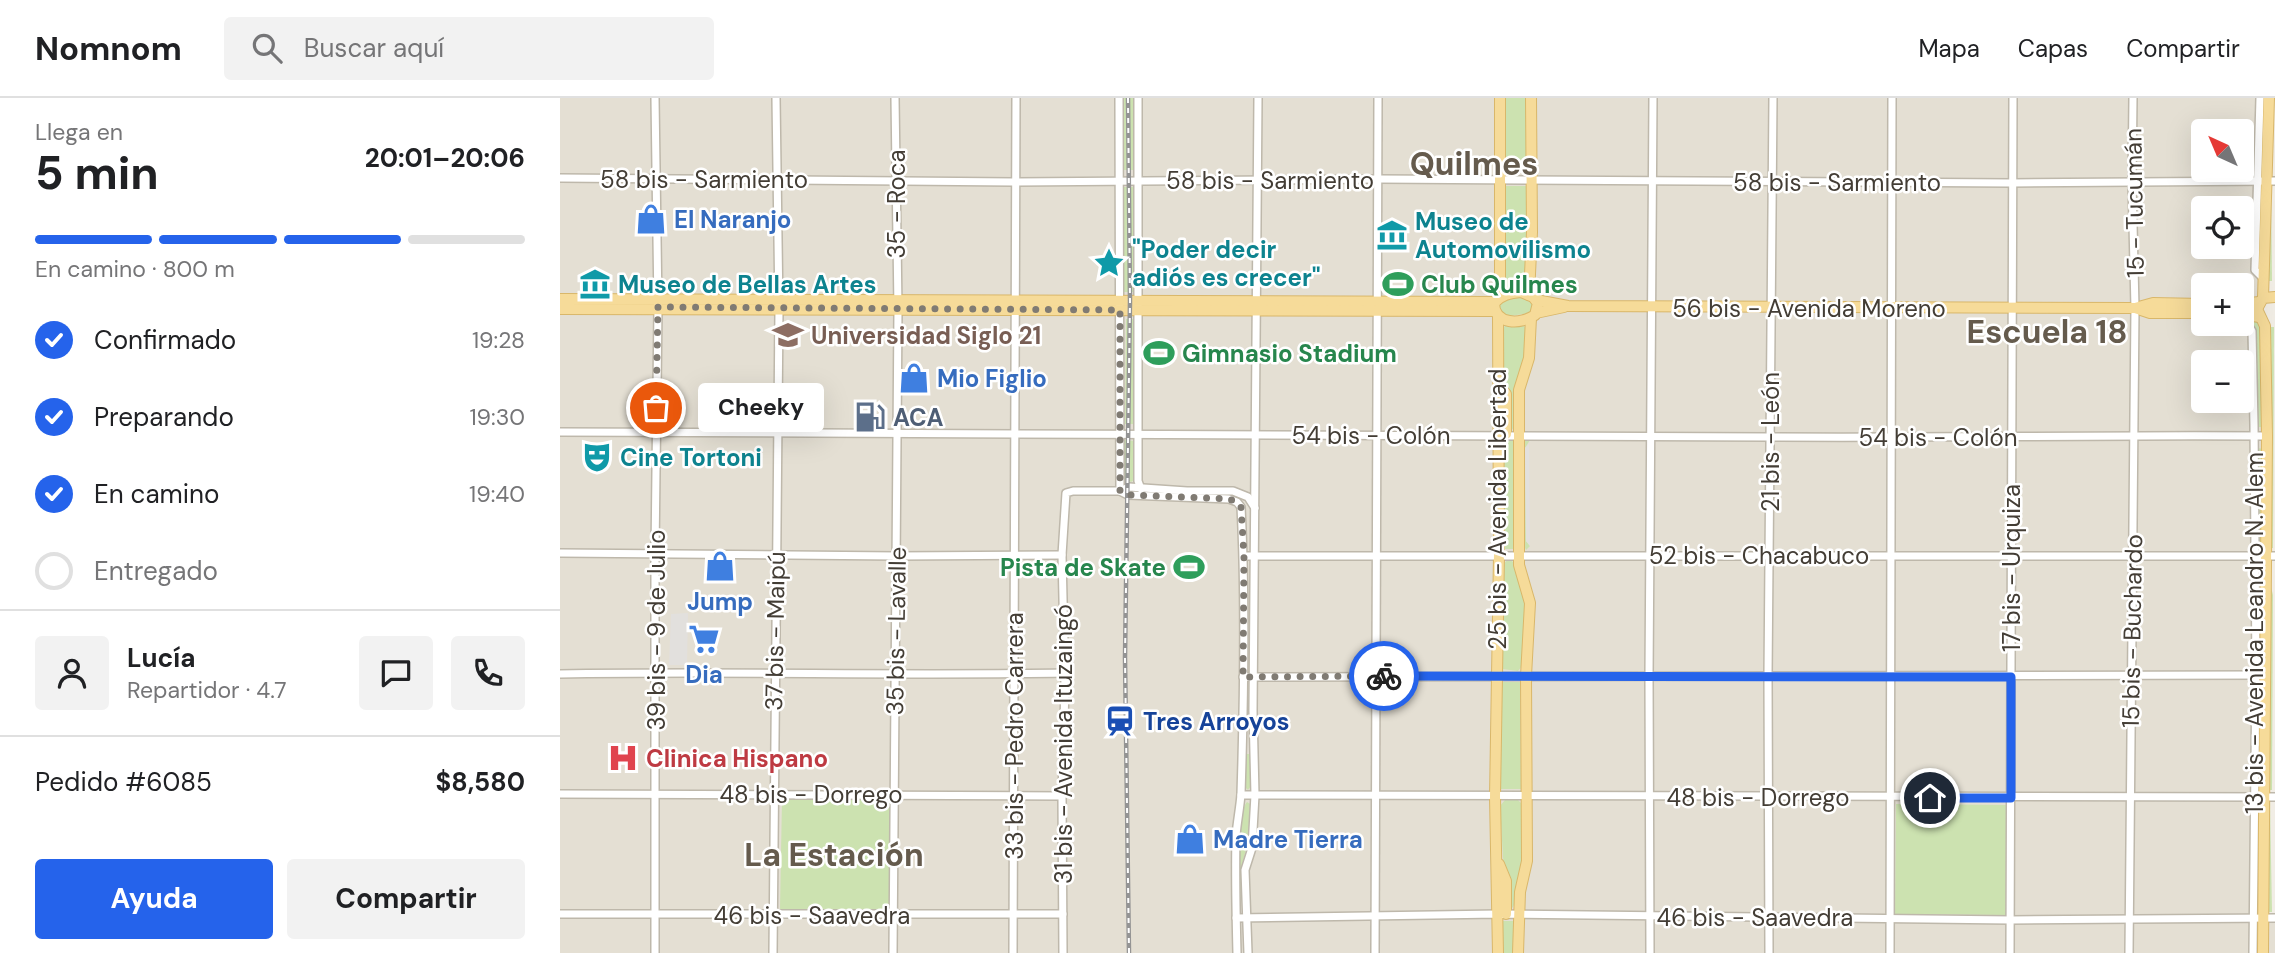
<!DOCTYPE html>
<html lang="es">
<meta charset="utf-8">
<style>
:root{--surface:#fff;--page:#f2f2f2;--text:#202124;--muted:#757577;--line:#e0e0e0;--accent:#2563eb}
body{margin:0;font-family:"DM Sans",sans-serif;background:var(--page);color:var(--text);height:100vh;display:flex;flex-direction:column;font-size:26px;white-space:nowrap}
*{box-sizing:border-box;margin:0}
p{font-size:23px;color:var(--muted)}
.icon{flex:none;width:38px;height:38px;fill:none;stroke:currentColor;stroke-width:2;stroke-linecap:round;stroke-linejoin:round}
.map{position:relative;flex:1;overflow:hidden}
.drawer{display:flex;flex-direction:column;background:var(--surface);width:560px}
.drawer>*{flex:none}
.needle{width:46px;rotate:316deg}
.controls{position:absolute;left:1631px;top:21px;display:grid;gap:14px}
.controls a{display:grid;place-items:center;width:63px;height:63px;border-radius:7px;background:var(--surface);box-shadow:0 7px 28px #0002;font-size:35px}
.pin{position:absolute;display:grid;place-items:center;width:60px;height:60px;color:#fff;margin:-30px;border:4px solid #fff;border-radius:50%;box-shadow:0 2px 7px #0007}
.courier{position:absolute;display:grid;place-items:center;width:70px;height:70px;margin:-35px;border:5px solid #2563eb;border-radius:50%;background:#fff;color:#222;box-shadow:0 2px 9px #0007}
.bubble{position:absolute;height:49px;border-radius:7px;background:var(--surface);box-shadow:0 7px 28px #0002;font-size:23px;font-weight:700;line-height:49px;text-align:center}
.overview em{font-style:normal;font-weight:700}
.overview div{display:flex;flex-direction:column-reverse}
.overview{display:flex;align-items:center;justify-content:space-between;height:119px;padding:0 35px}
h1{font-size:46px;font-weight:700;line-height:52px}
.bar{display:grid;grid-template-columns:repeat(4,1fr);gap:10px 7px;align-content:center;height:84px;padding:0 35px}
.bar i{height:9px;border-radius:5px;background:var(--line)}
.bar .active{background:var(--accent)}
.bar p{grid-column:span 4}
.line{display:flex;align-items:center;gap:18px;padding:0 35px;border-top:2px solid var(--line)}
.line div{flex:1}
.round{display:grid;place-items:center;flex:none;width:74px;height:74px;border-radius:7px;background:var(--page)}
ol{padding:0 35px;list-style:none}
li{display:flex;align-items:center;gap:21px;height:77px}
li p{margin-inline-start:auto}
li .icon{padding:7px;border-radius:50%;background:var(--accent);color:#fff;stroke-width:4}
li:last-child{color:var(--muted)}
li i{width:38px;height:38px;border:4px solid var(--line);border-radius:50%}
.action{display:flex;gap:14px;margin-top:auto;padding:14px 35px}
.action a{flex:1;height:80px;border-radius:7px;background:var(--accent);color:#fff;font-size:28px;font-weight:700;line-height:80px;text-align:center}
.action a+a{background:var(--page);color:var(--text)}
header{display:flex;align-items:center;gap:42px;box-sizing:border-box;height:98px;padding:0 35px;background:var(--surface);border-bottom:2px solid var(--line)}
header strong{font-size:33px}
nav{display:flex;gap:38px;margin-inline-start:auto;font-size:24px}
.search{width:490px;height:63px;background:var(--page);display:flex;align-items:center;gap:18px;box-sizing:border-box;padding:0 24px;border-radius:7px;color:var(--muted);font-size:26px}
main{display:flex;flex:1;min-height:0}
.map>svg:first-child{display:block}
.residential{fill:#e4dfd3;fill-rule:evenodd}
.green{fill:#cce2b0}
.parking{fill:#e2e0dd}
.lines{fill:none;stroke-linecap:round;stroke-linejoin:round}
.minor-casing{stroke:#beb8ab;stroke-width:10}
.major-casing{stroke:#d9b76a;stroke-width:12}
.minor{stroke:#fff;stroke-width:7}
.major{stroke:#f6db99;stroke-width:10}
.rail-casing{stroke:#949494;stroke-width:4.5}
.rail{stroke:#fff;stroke-width:2;stroke-dasharray:5;stroke-linecap:butt}
.done{stroke:#807b73;stroke-width:7;stroke-dasharray:0 12.6}
.route{stroke:#2563eb;stroke-width:9}
.labels{text-anchor:middle;dominant-baseline:central;stroke-width:5;stroke-linejoin:round;paint-order:stroke}
.street-label{font-size:24px;fill:#433d35;stroke:#fff}
.shop-label{font-size:24px;font-weight:bold;fill:#366cbe;stroke:#fff;text-anchor:start}
.culture-label{font-size:24px;font-weight:bold;fill:#0d838f;stroke:#fff;text-anchor:start}
.leisure-label{font-size:24px;font-weight:bold;fill:#27864d;stroke:#fff;text-anchor:start}
.education-label{font-size:24px;font-weight:bold;fill:#785e54;stroke:#fff;text-anchor:start}
.service-label{font-size:24px;font-weight:bold;fill:#4e5e75;stroke:#fff;text-anchor:start}
.transit-label{font-size:24px;font-weight:bold;fill:#164399;stroke:#fff;text-anchor:start}
.health-label{font-size:24px;font-weight:bold;fill:#be3a42;stroke:#fff;text-anchor:start}
.district-label{font-size:32px;font-weight:bold;fill:#655b4d;stroke:#fff}
</style>
<header>
<strong>Nomnom</strong>
<div class="search"><svg class="icon" aria-label="search" viewBox="0 0 24 24"><circle cx="10" cy="10" r="6"/><path d="M15 15l6 6"/></svg>Buscar aquí</div>
<nav><a>Mapa</a><a>Capas</a><a>Compartir</a></nav>
</header>
<main>
<section class="drawer">
<div class="overview"><div><h1>5 min</h1><p>Llega en</p></div><em>20:01–20:06</em></div>
<div class="bar"><i class="active"></i><i class="active"></i><i class="active"></i><i></i><p>En camino · 800 m</p></div>
<ol>
<li><svg class="icon" aria-label="check" viewBox="0 0 24 24"><path d="M5 12l5 5 9-10"/></svg>Confirmado<p>19:28</p></li>
<li><svg class="icon" aria-label="check" viewBox="0 0 24 24"><path d="M5 12l5 5 9-10"/></svg>Preparando<p>19:30</p></li>
<li><svg class="icon" aria-label="check" viewBox="0 0 24 24"><path d="M5 12l5 5 9-10"/></svg>En camino<p>19:40</p></li>
<li><i></i>Entregado</li>
</ol>
<div class="line" style="height:126px"><a class="round"><svg class="icon" aria-label="person" viewBox="0 0 24 24"><circle cx="12" cy="8" r="4"/><path d="M4 21q1-7 8-7t8 7"/></svg></a><div><b>Lucía</b><p>Repartidor · 4.7</p></div><a class="round"><svg class="icon" aria-label="chat" viewBox="0 0 24 24"><path d="M4 5h16v11H9l-5 4z"/></svg></a><a class="round"><svg class="icon" aria-label="phone" viewBox="0 0 24 24"><path d="M5 4h4l2 5-3 2q2 4 5 5l2-3 5 2v4C11 20 4 13 5 4z"/></svg></a></div>
<div class="line" style="height:91px"><div>Pedido #6085</div><b>$8,580</b></div>
<div class="action"><a>Ayuda</a><a>Compartir</a></div>
</section>
<div class="map">
<svg width="1715" height="855" viewBox="0 0 1715 855">
<rect width="100%" height="100%" fill="#f1ede5"/>
<path class="residential" d="M0,0h1709l-6,223v598l12,-1v35h-1715zM1643,33h39v39h-39zM1643,110h39v39h-39zM1643,187h39v39h-39zM1643,264h39v39h-39z"/>
<g class="green">
<rect x="563" y="0" width="11" height="72"/>
<polygon points="945,0 967,0 966,72 944,72"/>
<rect x="944" y="88" width="22" height="103"/>
<rect x="564" y="89" width="11" height="105"/>
<polygon points="1711,89 1712,183 1707,183"/>
<polygon points="957,199 966,201 974,208 970,215 950,218 940,214 938,205 942,201"/>
<polygon points="1687,220 1695,222 1701,231 1704,329 1697,329 1695,232"/>
<polygon points="566,221 576,221 576,326 565,326"/>
<polygon points="946,226 962,226 966,230 965,259 957,284 955,327 952,332 949,331 948,295 943,279 942,233"/>
<polygon points="1709,229 1714,229 1713,450 1709,450"/>
<polygon points="965,341 970,342 965,350 966,443 970,448 966,452 964,447 963,343"/>
<polygon points="564,342 575,343 574,382 571,384 563,380"/>
<rect x="944" y="342" width="11" height="109"/>
<polygon points="1697,350 1704,351 1702,445 1698,445"/>
<polygon points="948,461 955,465 965,501 962,568 958,573 942,571 943,467"/>
<polygon points="1710,485 1713,497 1712,692 1709,692"/>
<polygon points="940,584 960,584 961,691 941,691"/>
<polygon points="685,656 691,656 691,688 688,692 685,689"/>
<polygon points="222,701 331,702 330,812 220,811"/>
<polygon points="945,702 958,702 963,707 964,760 957,783 954,807 951,812 949,811 943,759 940,708"/>
<path d="M687,704l3,2 -1,34 -8,30 -1,43c0,-19 -4,-99 7,-109z"/>
<polygon points="1708,704 1710,704 1712,814 1709,814"/>
<polygon points="1336,706 1448,707 1446,817 1335,816"/>
<rect x="943" y="823" width="11" height="32"/>
</g>
<g class="parking">
<polygon points="969,346 970,448 966,443 965,350"/>
<polygon points="128,515 127,567 109,567 111,516"/>
</g>
<g class="lines">
<g class="minor-casing">
<g id="minor">
<polyline points="559,0 560,393"/>
<polyline points="578,0 578,383 581,391"/>
<polyline points="1700,0 1695,172 1703,180"/>
<polyline points="0,80 454,84 819,81 1452,85 1715,83"/>
<polyline points="1682,218 1692,233 1694,327 1696,572 1693,855"/>
<path d="M0,334c403,3 806,2 1209,5 166,1 332,-2 498,-1"/>
<path d="M560,393l8,4 101,4 8,3 4,5c5,95 3,192 0,287 -1,14 -4,28 -5,42 -1,39 0,78 1,117"/>
<polyline points="0,455 337,458 502,457"/>
<polyline points="684,458 1715,458"/>
<path d="M0,576c168,-3 336,2 504,-1"/>
<polyline points="683,579 1705,577"/>
<polyline points="0,696 502,698"/>
<polyline points="681,697 1715,699"/>
<polyline points="0,816 503,816"/>
<polyline points="676,820 938,816 1451,822 1715,820"/>
<polyline points="95,855 95,455 98,210 95,0"/>
<polyline points="213,855 219,212 216,0"/>
<polyline points="333,855 338,211 335,0"/>
<polyline points="453,855 456,0"/>
<polyline points="503,855 502,698 505,588 502,457 506,395 513,393 560,393 569,389 627,393 673,393 688,399 695,410"/>
<polyline points="688,855 685,772 692,750 695,697 693,613 698,0"/>
<polyline points="815,855 818,0"/>
<polyline points="1090,855 1089,579 1093,0"/>
<polyline points="1209,855 1208,578 1213,0"/>
<polyline points="1330,855 1332,0"/>
<polyline points="1450,855 1453,0"/>
<polyline points="1569,855 1575,210 1572,84 1573,0"/>
</g>
</g>
<g class="major-casing">
<g id="major">
<path d="M961,194l12,5 5,6 -3,12c-14,10 -41,10 -41,-12 7,-8 16,-10 27,-11z"/>
<polyline points="969,197 972,134 971,0"/>
<polyline points="940,199 940,0"/>
<polyline points="1703,200 1709,0"/>
<polyline points="0,201 935,204"/>
<polyline points="976,202 1008,208 1575,210 1590,215 1643,215"/>
<polyline points="1682,206 1699,204"/>
<polyline points="1575,210 1593,205 1643,206"/>
<polyline points="0,211 935,213"/>
<polyline points="976,215 1004,209"/>
<polyline points="1682,216 1699,219"/>
<polyline points="938,218 939,457 935,699 938,855"/>
<polyline points="941,290 946,296 946,336"/>
<polyline points="939,766 946,783 946,816"/>
<polyline points="958,855 960,794 967,763 966,578 970,505 959,467 959,292 969,260 971,220"/>
<polyline points="1703,855 1707,338 1705,228 1697,211 1703,200 1715,199"/>
</g>
</g>
<use href="#minor" class="minor"/>
<use href="#major" class="major"/>
<g class="rail-casing">
<polyline id="rail" points="568,0 570,203 565,560 569,855"/>
</g>
<use href="#rail" class="rail"/>
</g>
<g class="lines">
<polyline class="done" points="96,310 98,209 560,212 560,393 568,397 669,401 677,404 681,409 684,458 683,579 824,578"/>
<polyline class="route" points="824,578 1451,579 1451,700 1370,700"/>
</g>
<defs>
<g id="shop-bare" transform="scale(2.415)"><path d="M-5-2.5h2.3a2.7 3.5 0 0 1 5.4 0H5L5.5 6h-11ZM-1.5-2.5h3a1.5 2.3 0 0 0-3 0Z" fill="#3f7fe0" stroke="#fff" stroke-width="2.5" paint-order="stroke"/></g>
<g id="museum-bare" transform="scale(2.415)"><path d="M0-6L6-3V-2H-6V-3ZM-5-1h2V3h-2ZM-1-1h2V3h-2ZM3-1h2V3H3ZM-6 4H6V6H-6Z" fill="#0f9aa8" stroke="#fff" stroke-width="2.5" paint-order="stroke"/></g>
<g id="sight-bare" transform="scale(2.415)"><path d="M0-6L1.8-2.2L6-1.7L2.9 1.2L3.7 5.4L0 3.3L-3.7 5.4L-2.9 1.2L-6-1.7L-1.8-2.2Z" fill="#0f9aa8" stroke="#fff" stroke-width="2.5" paint-order="stroke"/></g>
<g id="stadium-bare" transform="scale(2.415)"><path d="M0-5a6.5 5 0 1 0 0 10a6.5 5 0 1 0 0-10ZM-3.5-1.8h7v3.6h-7Z" fill="#2e9e5b" stroke="#fff" stroke-width="2.5" paint-order="stroke"/></g>
<g id="university-bare" transform="scale(2.415)"><path d="M0-5L7-2L0 1L-7-2ZM-4 1L0 2.5L4 1V4Q0 6-4 4Z" fill="#8d6e63" stroke="#fff" stroke-width="2.5" paint-order="stroke"/></g>
<g id="fuel-bare" transform="scale(2.415)"><path d="M-5.5-6h7V0h2V4h1.3V-2.5L3-4.5l.8-.8L6-3V5H2.5V1h-1V6h-7ZM-4.2-4.7v3.2H.2V-4.7Z" fill="#5c6f8a" stroke="#fff" stroke-width="2.5" paint-order="stroke"/></g>
<g id="theatre-bare" transform="scale(2.415)"><path d="M-5-5.5Q0-4 5-5.5V0Q5 5 0 6Q-5 5-5 0ZM-3.3-2.5H-1v1.5H-3.3ZM1-2.5H3.3v1.5H1ZM-2.8 1Q0 5.5 2.8 1Z" fill="#0f9aa8" stroke="#fff" stroke-width="2.5" paint-order="stroke"/></g>
<g id="supermarket-bare" transform="scale(2.415)"><path d="M-6-5.5h2.5l.6 2H6L4.5 2H-2.5L-4.4-4H-6ZM-1.5 3.2a1.3 1.3 0 1 0 .1 0ZM3 3.2a1.3 1.3 0 1 0 .1 0Z" fill="#3f7fe0" stroke="#fff" stroke-width="2.5" paint-order="stroke"/></g>
<g id="station-bare" transform="scale(2.415)"><path d="M-3-6H3Q5-6 5-4V2Q5 4 3 4L4.5 6H3L1.5 4h-3L-3 6H-4.5L-3 4Q-5 4-5 2V-4Q-5-6-3-6ZM-3.5-4v3h7v-3ZM-3.5 1v1.5H-2V1ZM2 1v1.5H3.5V1Z" fill="#1a4fb4" stroke="#fff" stroke-width="2.5" paint-order="stroke"/></g>
<g id="hospital-bare" transform="scale(2.415)"><path d="M-5-5h3v3.5h4V-5h3V5h-3V1.5h-4V5h-3Z" fill="#e0444e" stroke="#fff" stroke-width="2.5" paint-order="stroke"/></g>
</defs>
<g fill-rule="evenodd">
<use href="#shop-bare" x="91" y="121"/>
<use href="#museum-bare" x="832" y="137"/>
<use href="#sight-bare" x="549" y="165"/>
<use href="#museum-bare" x="35" y="186"/>
<use href="#stadium-bare" x="838" y="186"/>
<use href="#university-bare" x="228" y="237"/>
<use href="#stadium-bare" x="599" y="255"/>
<use href="#shop-bare" x="354" y="280"/>
<use href="#fuel-bare" x="310" y="319"/>
<use href="#theatre-bare" x="37" y="359"/>
<use href="#shop-bare" x="160" y="468"/>
<use href="#stadium-bare" x="629" y="469"/>
<use href="#supermarket-bare" x="144" y="541"/>
<use href="#station-bare" x="560" y="623"/>
<use href="#hospital-bare" x="63" y="660"/>
<use href="#shop-bare" x="630" y="741"/>
</g>
<g class="labels">
<g class="street-label">
<text x="144" y="81">58 bis - Sarmiento</text>
<text x="710" y="82">58 bis - Sarmiento</text>
<text x="1277" y="84">58 bis - Sarmiento</text>
<text transform="translate(1574 105) rotate(-91)">15 - Tucumán</text>
<text transform="translate(336 106) rotate(-90)">35 - Roca</text>
<text x="1249" y="210">56 bis - Avenida Moreno</text>
<text x="811" y="337">54 bis - Colón</text>
<text x="1378" y="339">54 bis - Colón</text>
<text transform="translate(1210 344) rotate(-90)">21 bis - León</text>
<text transform="translate(937 411) rotate(-90)">25 bis - Avenida Libertad</text>
<text x="1199" y="457">52 bis - Chacabuco</text>
<text transform="translate(1451 470) rotate(-90)">17 bis - Urquiza</text>
<text transform="translate(96 532) rotate(-90)">39 bis - 9 de Julio</text>
<text transform="translate(215 533) rotate(-89)">37 bis - Maipú</text>
<text transform="translate(336 533) rotate(-89)">35 bis - Lavalle</text>
<text transform="translate(1572 533) rotate(-89)">15 bis - Buchardo</text>
<text transform="translate(1694 535) rotate(-90)">13 bis - Avenida Leandro N. Alem</text>
<text transform="translate(454 638) rotate(-90)">33 bis - Pedro Carrera</text>
<text transform="translate(503 646) rotate(-90)">31 bis - Avenida Ituzaingó</text>
<text x="251" y="696">48 bis - Dorrego</text>
<text x="1198" y="699">48 bis - Dorrego</text>
<text x="252" y="817">46 bis - Saavedra</text>
<text x="1195" y="819">46 bis - Saavedra</text>
</g>
<g class="shop-label">
<text x="114" y="121">El Naranjo</text>
<text x="377" y="280">Mio Figlio</text>
<text x="160" y="503" text-anchor="middle">Jump</text>
<text x="144" y="576" text-anchor="middle">Dia</text>
<text x="653" y="741">Madre Tierra</text>
</g>
<g class="culture-label">
<text x="855" y="123">Museo de<tspan x="855" dy="28">Automovilismo</tspan></text>
<text x="572" y="151">"Poder decir<tspan x="572" dy="28">adiós es crecer"</tspan></text>
<text x="58" y="186">Museo de Bellas Artes</text>
<text x="60" y="359">Cine Tortoni</text>
</g>
<g class="leisure-label">
<text x="861" y="186">Club Quilmes</text>
<text x="622" y="255">Gimnasio Stadium</text>
<text x="606" y="469" text-anchor="end">Pista de Skate</text>
</g>
<g class="education-label">
<text x="251" y="237">Universidad Siglo 21</text>
</g>
<g class="service-label">
<text x="333" y="319">ACA</text>
</g>
<g class="transit-label">
<text x="583" y="623">Tres Arroyos</text>
</g>
<g class="health-label">
<text x="86" y="660">Clinica Hispano</text>
</g>
<g class="district-label">
<text x="914" y="66">Quilmes</text>
<text x="1487" y="234">Escuela 18</text>
<text x="274" y="757">La Estación</text>
</g>
</g>
</svg>
<div class="controls">
<a><svg class="needle" viewBox="-14 -14 28 28"><path d="M0-13l5 13h-10z" fill="#e53935"/><path d="M0 13l5-13h-10z" fill="#757577"/></svg></a>
<a><svg class="icon" aria-label="locate" viewBox="0 0 24 24"><circle cx="12" cy="12" r="6"/><path d="M12 2v4M12 18v4M2 12h4M18 12h4"/></svg></a>
<a>+</a>
<a>−</a>
</div>
<div class="pin" style="left:96px;top:310px;background:#ea580c"><svg class="icon" aria-label="bag" viewBox="0 0 24 24"><path d="M5 8h14l-1 12H6zM9 8a3 3 0 0 1 6 0"/></svg></div>
<div class="pin" style="left:1370px;top:700px;background:#1f2937"><svg class="icon" aria-label="home" viewBox="0 0 24 24"><path d="M3 11l9-7 9 7M6 9v11h12V9"/></svg></div>
<div class="courier" style="left:824px;top:578px"><svg class="icon" aria-label="bike" viewBox="0 0 24 24"><circle cx="6" cy="16" r="4"/><circle cx="18" cy="16" r="4"/><path d="M6 16l4-8h5l3 8M10 8l3 8H6M13 5h3"/></svg></div>
<div class="bubble" style="left:138px;top:285px;width:126px">Cheeky</div>
</div>
</main>
